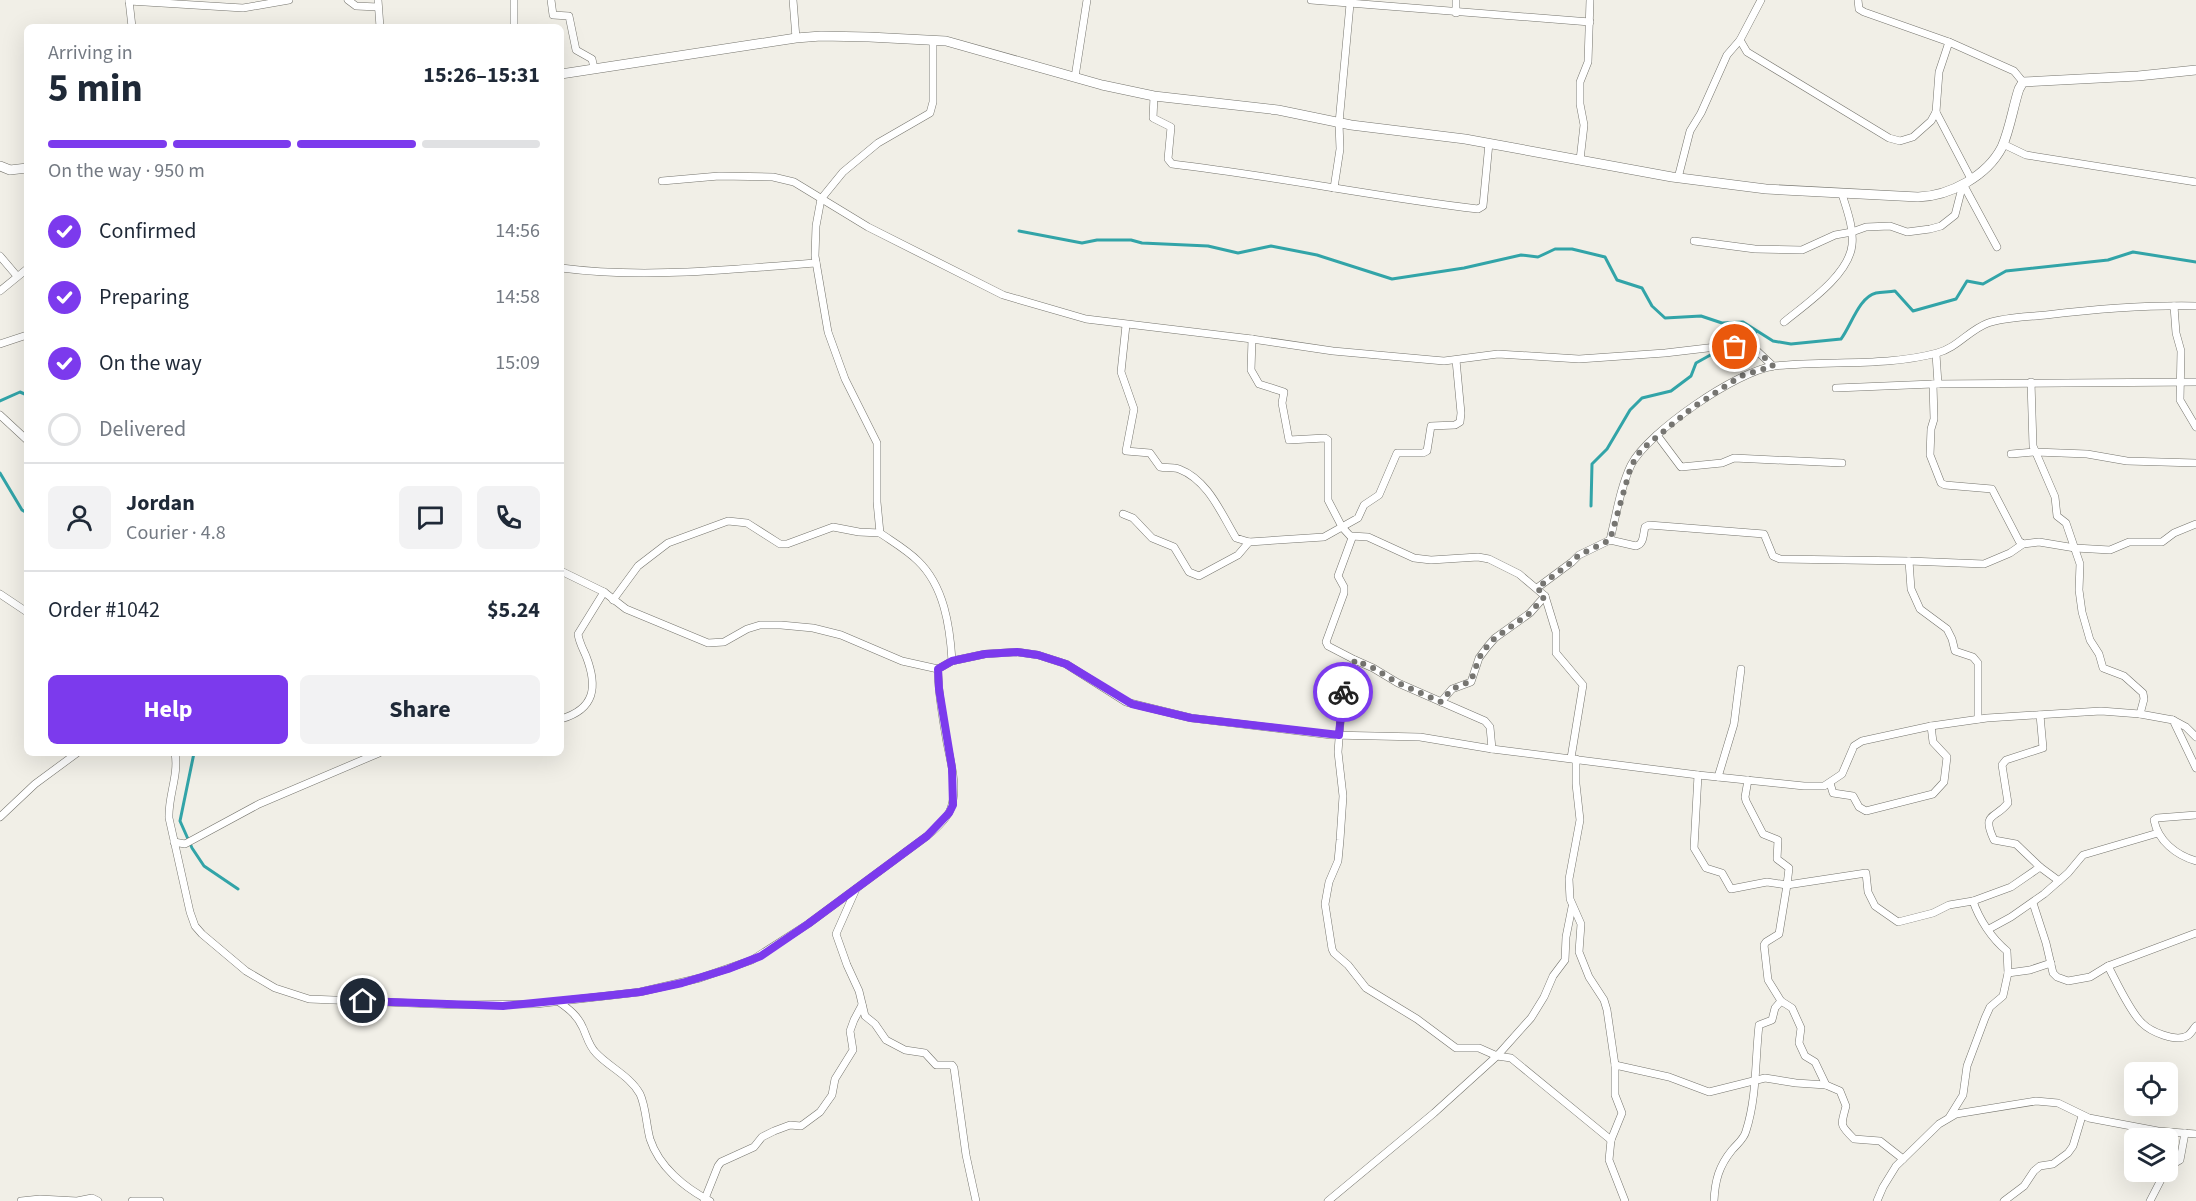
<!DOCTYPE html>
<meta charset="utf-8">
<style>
:root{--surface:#fff;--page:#f2f2f3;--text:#1f2937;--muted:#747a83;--line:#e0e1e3;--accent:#7c3aed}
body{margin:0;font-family:"Source Sans 3",sans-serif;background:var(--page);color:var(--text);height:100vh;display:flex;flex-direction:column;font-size:22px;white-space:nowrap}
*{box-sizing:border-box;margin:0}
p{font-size:20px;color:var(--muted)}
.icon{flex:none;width:33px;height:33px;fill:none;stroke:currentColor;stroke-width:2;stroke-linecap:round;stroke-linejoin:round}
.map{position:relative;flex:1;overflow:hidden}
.drawer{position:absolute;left:24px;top:24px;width:540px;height:732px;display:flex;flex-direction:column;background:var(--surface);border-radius:9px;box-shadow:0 6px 24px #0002}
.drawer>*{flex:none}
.buttons{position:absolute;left:2124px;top:1062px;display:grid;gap:12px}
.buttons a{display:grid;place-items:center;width:54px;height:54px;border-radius:9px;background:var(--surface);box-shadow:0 6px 24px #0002;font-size:30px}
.pin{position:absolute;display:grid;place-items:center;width:51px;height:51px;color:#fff;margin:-26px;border:3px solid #fff;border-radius:50%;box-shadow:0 2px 6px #0007}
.courier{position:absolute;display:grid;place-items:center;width:60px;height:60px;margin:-30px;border:4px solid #7c3aed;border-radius:50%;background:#fff;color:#222;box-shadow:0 2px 8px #0007}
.headline em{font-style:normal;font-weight:700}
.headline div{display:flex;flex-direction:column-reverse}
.headline{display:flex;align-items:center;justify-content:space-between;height:102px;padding:0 24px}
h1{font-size:39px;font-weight:700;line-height:45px}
.bar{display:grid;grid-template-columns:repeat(4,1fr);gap:9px 6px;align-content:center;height:72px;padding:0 24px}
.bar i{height:8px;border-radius:4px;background:var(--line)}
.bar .active{background:var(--accent)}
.bar p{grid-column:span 4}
.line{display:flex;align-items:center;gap:15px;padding:0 24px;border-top:2px solid var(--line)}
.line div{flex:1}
.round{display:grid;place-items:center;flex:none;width:63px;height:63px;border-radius:9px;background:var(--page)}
ol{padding:0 24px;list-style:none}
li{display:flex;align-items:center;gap:18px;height:66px}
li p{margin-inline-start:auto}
li .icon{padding:6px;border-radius:50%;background:var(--accent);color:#fff;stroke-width:4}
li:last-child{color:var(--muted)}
li i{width:33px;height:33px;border:3px solid var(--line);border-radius:50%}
.cta{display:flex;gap:12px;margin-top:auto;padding:12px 24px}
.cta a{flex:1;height:69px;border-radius:9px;background:var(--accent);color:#fff;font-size:24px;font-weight:700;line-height:69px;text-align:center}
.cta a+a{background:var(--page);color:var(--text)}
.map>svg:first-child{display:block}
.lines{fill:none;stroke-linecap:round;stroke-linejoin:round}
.stream{stroke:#32a4a8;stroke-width:3}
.minor-casing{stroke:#75746d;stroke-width:8}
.tertiary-casing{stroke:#75746d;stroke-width:10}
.minor{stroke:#fff;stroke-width:7}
.tertiary{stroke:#fff;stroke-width:9}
.done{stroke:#767571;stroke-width:6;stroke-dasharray:0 10.8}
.route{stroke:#7c3aed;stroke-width:8}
</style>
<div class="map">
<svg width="2196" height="1201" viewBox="0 0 2196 1201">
<rect width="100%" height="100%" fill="#f1efe7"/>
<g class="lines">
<g class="stream">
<path d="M1019,231l63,12 15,-3h34l11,3 66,3 30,7 33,-7 46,9 75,24 72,-11 57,-13 17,2 17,-8h17l33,8 12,23 25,8 10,18 13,12 36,-2 21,7 21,-1 30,19 18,3 50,-5c10,-13 18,-42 35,-46 6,-1 13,-1 19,-2l18,20 43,-12 11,-18 16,3 23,-13 102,-11 25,-8 63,10"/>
<polyline points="0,401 20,392 27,395"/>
<polyline points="0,473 22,510 27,513"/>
<polyline points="1591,506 1592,464 1607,449 1630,410 1642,398 1671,391 1691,376 1696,363 1714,353 1736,352 1756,332"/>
<polyline points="194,753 180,821 192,848 204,866 238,889"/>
</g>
<g class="minor-casing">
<g id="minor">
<polyline points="129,0 132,27"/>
<polyline points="348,0 356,6 378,7"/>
<polyline points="378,0 380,27"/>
<polyline points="514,0 514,27"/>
<polyline points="551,0 553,15 569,16 576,50 592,59 594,68"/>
<polyline points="793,0 796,38"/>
<polyline points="1311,0 1590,22"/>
<polyline points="1761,0 1740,40 1747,52 1889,138 1900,141 1913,137 1931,121 1936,112 1939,72 1949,42"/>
<polyline points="1858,0 1859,9 1864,12 1949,42 2014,71 2023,82"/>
<polyline points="129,1 243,8 289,0"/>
<polyline points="1456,13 1456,0"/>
<path d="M933,40v62l-3,11 -52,30 -35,29 -22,27 -5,27 -1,30 13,76 17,47 32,64v59l3,31c13,9 27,17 38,28 26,25 32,65 34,100"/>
<polyline points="1075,77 1087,0"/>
<path d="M1154,96l-1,22 18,9 -3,32 4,5c103,12 204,33 306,45l5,-3 6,-63"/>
<polyline points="1936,112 1971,179"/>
<polyline points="2003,144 2026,155 2196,182"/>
<polyline points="1580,160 1584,125 1580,104 1580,82 1588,62 1590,0"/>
<polyline points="1678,178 1690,131 1701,113 1727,55 1740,40"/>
<polyline points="662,181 719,176 773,177 794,182 868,227 1003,295 1086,319 1252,339 1333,351 1444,361 1498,354 1579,359 1665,353 1716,347 1735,347 1743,352 1757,351 1773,366"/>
<polyline points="1963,184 1997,247"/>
<polyline points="1334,188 1340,149 1339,123 1350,4"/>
<polyline points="1694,241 1755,249 1802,250 1835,235 1852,232 1866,227 1890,226 1907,232 1930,229 1941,226 1955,215 1963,184"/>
<polyline points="0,256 17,276"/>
<path d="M561,268c84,11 171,1 255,-5"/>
<polyline points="0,291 27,269"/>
<polyline points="2174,306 2176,333 2181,351 2180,400 2196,427"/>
<path d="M1784,322c22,-18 65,-47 68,-77 2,-16 -5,-35 -10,-51"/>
<path d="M1126,325l-5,47 13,37 -8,42 24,2 10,14c5,1 13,0 19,2 29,11 42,44 57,69l13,4 75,-5 34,-19 6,-13 15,-10 18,-42h26l4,-2 4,-25 24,-1 5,-3 1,-9 -5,-53"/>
<polyline points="1252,339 1251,370 1259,384 1284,392 1282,403 1289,440 1325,438 1328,440 1328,500 1342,527 1352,538 1338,576 1344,587 1344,593 1326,642 1328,646 1355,660 1342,700 1338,752 1343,796 1340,840 1338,861 1329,882 1325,904 1332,949 1334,953 1348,965 1366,988 1417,1019 1456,1048 1479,1048 1497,1056 1531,1018 1544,997 1553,976 1565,960 1566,937 1572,907"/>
<polyline points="0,344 27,335"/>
<polyline points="1936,354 1938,384"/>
<polyline points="2031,382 2033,446 2055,497 2057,516 2066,523 2080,564 2079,590 2082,612 2090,640 2099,654 2103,668 2124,676 2143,693 2144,699 2140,714"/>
<polyline points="1933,384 1934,419 1931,429 1930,455 1941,483 1945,485 1992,489 2019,541 2023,544 2039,542 2075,548 2110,550 2129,542 2162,542 2174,533 2196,524"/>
<polyline points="1836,388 1933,384 2196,382"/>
<polyline points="0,415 27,440"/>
<polyline points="1657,435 1681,467 1722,463 1734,458 1842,463"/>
<polyline points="2011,454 2035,452 2087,454 2127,461 2196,463"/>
<polyline points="1123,514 1133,518 1152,538 1174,547 1189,572 1199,576 1238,555 1249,542"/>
<polyline points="1351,536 1368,537 1414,558 1431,560 1478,557 1489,559 1519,574 1545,596 1556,632 1556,653 1583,685 1571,758"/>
<path d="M1610,540c6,-24 10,-52 21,-75 17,-33 106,-94 143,-99 54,-6 111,1 163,-13 20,-5 32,-23 51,-30 18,-6 39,-6 58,-8 50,-6 100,-10 150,-9"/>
<polyline points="1909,561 1911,589 1920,609 1947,629 1952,639 1955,651 1973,657 1978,663 1978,719"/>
<polyline points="561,571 604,592 626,609 708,643 724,642 747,629 760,625 781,625 813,628 841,635 902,661 938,669"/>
<path d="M1537,588l35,-26 7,-7 31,-15 26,6c8,-2 7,-11 9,-19l4,-2 115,9 9,22 7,3 129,2 75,3 26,-11 13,-9"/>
<polyline points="0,594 27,612"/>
<polyline points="613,600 638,566 668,543 728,521 747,523 780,544 787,544 833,527 859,532 880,533"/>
<polyline points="1355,660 1373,668 1398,683 1485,721 1490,727 1492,749"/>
<polyline points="1441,702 1452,689 1471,682 1479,658 1488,646 1495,638 1530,613 1545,596"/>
<path d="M561,719c34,-10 37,-32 25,-63 -3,-7 -7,-14 -8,-22l26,-42"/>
<polyline points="2173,720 2186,727 2196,737"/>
<path d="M175,753c4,22 -7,43 -6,65l21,94 5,14 7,8 44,37 29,17 34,11 148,6 79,-1 104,-12 60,-14 52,-18 56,-36 119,-88c10,-8 20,-17 24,-28 7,-20 0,-45 -4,-65 -4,-24 -9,-49 -9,-74l14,-8 33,-7 32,-2 21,3 28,9 60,38 65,16 140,17 89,2 72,12 206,26 106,11h20l18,-12 12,-28 8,-5 69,-15 56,-8 114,-7 39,3 33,6 23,48"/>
<polyline points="1576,759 1576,784 1580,820 1569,879 1570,899 1581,924 1579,952 1589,977 1604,1000 1607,1010 1615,1065 1615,1095 1622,1113 1611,1140 1609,1160 1625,1201"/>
<polyline points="1698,775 1694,848 1706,868 1722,873 1731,889 1767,882 1787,885 1789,868 1777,859 1778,840 1763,834 1746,801 1745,797 1748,780"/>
<polyline points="1718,777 1734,724 1741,669"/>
<polyline points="1830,783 1833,793 1853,796 1859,807 1866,811 1933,794 1944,782 1947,757 1933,742 1931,726"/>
<path d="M2196,815l-39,3 -3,2c4,21 22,35 42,41"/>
<polyline points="0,817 35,784 77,753"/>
<polyline points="174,842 185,844 259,804 379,753"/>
<polyline points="2040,867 2059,881"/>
<polyline points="856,889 836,934 847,965 859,991 865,1016 875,1024 886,1040 905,1050 925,1053 936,1065 952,1065 954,1068 966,1155 976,1201"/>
<path d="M1973,901l38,-14 29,-20 -24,-23 -22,-4c-13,-28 1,-20 14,-37l-6,-38 4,-5 37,-12 -3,-33"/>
<polyline points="2033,903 2046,943 2053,973 2057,977 2068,981 2090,977 2108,966 2196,933"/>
<polyline points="1989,929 2011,917 2044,894 2068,873 2083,855 2158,833"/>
<path d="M2108,966c8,15 22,46 34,57 9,9 33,19 45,13 4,-2 6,-7 9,-10"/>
<polyline points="2008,973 2030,970 2051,963"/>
<path d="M559,1002c10,7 19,14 24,26 4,9 6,18 13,25 13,14 34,23 44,41 6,13 6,30 10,45 9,28 35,49 60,62"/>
<polyline points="1615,1065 1669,1077 1709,1092 1765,1078 1796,1083 1826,1085"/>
<path d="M1903,1159l-23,-18 -26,-2c-15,-15 -13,-13 -8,-33l-6,-15 -14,-6 -11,-23 -10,-6 -6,-13 2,-15 -9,-20 -11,-7 -13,-21 -4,-35 2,-3 13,-8 8,-49 79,-12 2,19 7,14 23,16 35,-9 16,-8 24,-4c6,18 19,38 34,50l1,22 -5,23 -13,11 -5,11 -18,48 -4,29 -13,21"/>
<polyline points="2168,1167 2180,1160 2185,1133"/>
<polyline points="21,1201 40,1199 77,1201 92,1198 98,1201"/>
<polyline points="132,1201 160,1201"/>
<polyline points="704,1201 718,1166 721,1162 754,1147 762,1137 774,1131 790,1125 801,1126 820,1112 832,1095 835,1079 853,1050 850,1031 854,1020 862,1005"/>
<polyline points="1328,1201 1434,1113 1497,1056 1511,1058 1611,1140"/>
<path d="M1714,1201c1,-21 5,-35 18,-51 6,-7 12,-11 14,-19 11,-34 9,-71 13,-106l13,-5 3,-12 6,-7"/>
<polyline points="1877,1201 1883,1187 1896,1166 1939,1124 1956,1114 2036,1101 2058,1103 2089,1118 2158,1131 2196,1134"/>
<polyline points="2004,1201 2024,1186 2034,1171 2040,1166 2053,1164 2068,1153 2073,1146 2082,1116"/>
<polyline points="2150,1201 2165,1172"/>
</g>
</g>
<g class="tertiary-casing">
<g id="tertiary">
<path d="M561,74l235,-36 25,-2 48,1 77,4 156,44 52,11 124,14 73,15 114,14 207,38 94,12 152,8c32,-1 69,-21 84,-50 8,-18 11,-40 17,-58l4,-7 115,-6 58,-6"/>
<polyline points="0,166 10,170 27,168"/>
</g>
</g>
<use href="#minor" class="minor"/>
<use href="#tertiary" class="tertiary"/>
</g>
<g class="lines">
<polyline class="done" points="1343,692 1355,660 1373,668 1398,683 1441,702 1452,689 1471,681 1479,658 1488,645 1495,638 1530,613 1545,596 1537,588 1572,562 1579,555 1610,540 1631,466 1641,450 1692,408 1741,376 1773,366 1759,352 1743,352 1735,347"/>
<polyline class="route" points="363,1001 503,1006 604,996 640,992 682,983 728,969 761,956 808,924 927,836 949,813 953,805 952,768 939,689 938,669 952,661 985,654 1017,652 1038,655 1066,664 1132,704 1191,718 1339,735 1343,692"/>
</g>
</svg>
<div class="buttons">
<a><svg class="icon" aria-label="locate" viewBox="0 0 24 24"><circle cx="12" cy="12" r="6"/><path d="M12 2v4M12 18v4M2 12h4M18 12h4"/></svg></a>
<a><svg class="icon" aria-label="layers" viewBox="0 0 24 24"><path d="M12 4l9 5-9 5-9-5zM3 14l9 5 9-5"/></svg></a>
</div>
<div class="pin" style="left:1735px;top:347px;background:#ea580c"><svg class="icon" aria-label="bag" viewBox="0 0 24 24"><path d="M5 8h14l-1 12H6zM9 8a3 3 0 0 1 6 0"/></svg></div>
<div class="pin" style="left:363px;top:1001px;background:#1f2937"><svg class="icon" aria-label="home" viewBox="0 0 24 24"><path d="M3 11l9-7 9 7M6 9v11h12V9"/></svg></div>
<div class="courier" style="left:1343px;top:692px"><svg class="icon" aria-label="bike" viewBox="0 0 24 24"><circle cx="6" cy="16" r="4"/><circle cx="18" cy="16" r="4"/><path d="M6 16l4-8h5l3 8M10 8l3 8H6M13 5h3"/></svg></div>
<section class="drawer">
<div class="headline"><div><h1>5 min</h1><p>Arriving in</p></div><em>15:26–15:31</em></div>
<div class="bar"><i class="active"></i><i class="active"></i><i class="active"></i><i></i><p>On the way · 950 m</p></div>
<ol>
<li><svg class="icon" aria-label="check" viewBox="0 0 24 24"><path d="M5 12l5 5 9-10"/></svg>Confirmed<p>14:56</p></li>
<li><svg class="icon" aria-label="check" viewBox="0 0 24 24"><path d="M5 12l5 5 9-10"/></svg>Preparing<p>14:58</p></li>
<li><svg class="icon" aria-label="check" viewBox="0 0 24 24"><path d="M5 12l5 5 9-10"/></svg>On the way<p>15:09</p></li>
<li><i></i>Delivered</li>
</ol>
<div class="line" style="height:108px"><a class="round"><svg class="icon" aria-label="person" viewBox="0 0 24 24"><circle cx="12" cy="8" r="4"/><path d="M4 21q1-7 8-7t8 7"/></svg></a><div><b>Jordan</b><p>Courier · 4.8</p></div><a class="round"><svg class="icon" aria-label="chat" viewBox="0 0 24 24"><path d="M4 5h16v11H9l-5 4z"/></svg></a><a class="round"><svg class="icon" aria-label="phone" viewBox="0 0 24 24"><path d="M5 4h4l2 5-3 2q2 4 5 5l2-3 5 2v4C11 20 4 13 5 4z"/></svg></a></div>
<div class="line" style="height:78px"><div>Order #1042</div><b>$5.24</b></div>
<div class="cta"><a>Help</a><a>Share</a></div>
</section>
</div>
